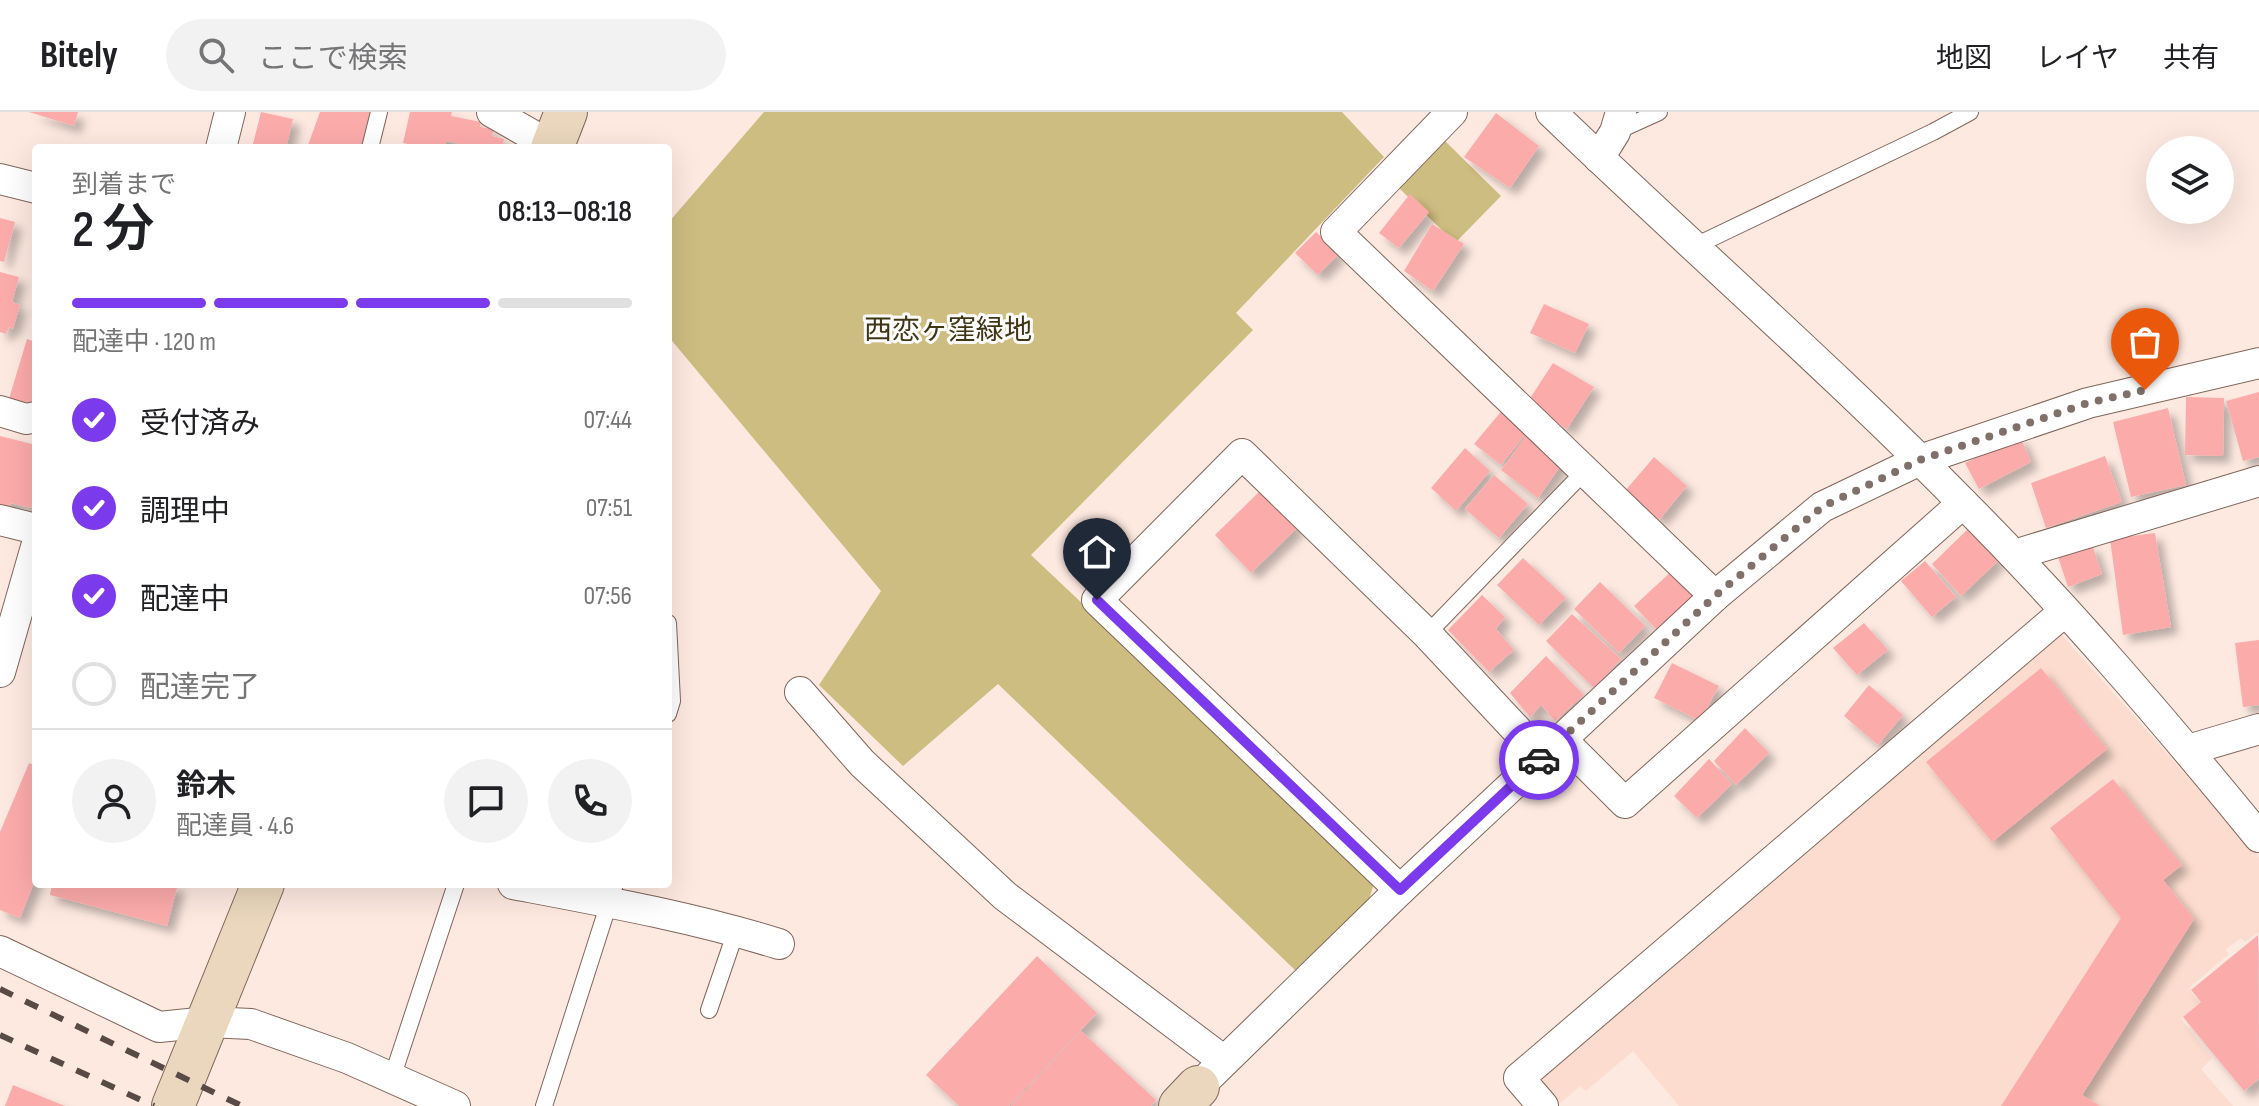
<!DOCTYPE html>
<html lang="ja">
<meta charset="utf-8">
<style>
:root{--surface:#fff;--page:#f2f2f2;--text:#202124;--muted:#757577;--line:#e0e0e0;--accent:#7c3aed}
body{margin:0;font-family:"Sofia Sans Condensed","Noto Sans JP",sans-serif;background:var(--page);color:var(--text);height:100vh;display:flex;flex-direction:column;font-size:30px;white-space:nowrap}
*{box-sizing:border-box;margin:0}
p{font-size:26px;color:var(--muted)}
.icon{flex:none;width:44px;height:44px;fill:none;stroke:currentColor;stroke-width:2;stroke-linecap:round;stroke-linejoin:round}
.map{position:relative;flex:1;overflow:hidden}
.panel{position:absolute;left:32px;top:32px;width:640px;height:744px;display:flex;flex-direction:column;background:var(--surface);border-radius:8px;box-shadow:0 8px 32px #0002}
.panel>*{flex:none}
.tools{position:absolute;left:2146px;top:24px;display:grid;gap:16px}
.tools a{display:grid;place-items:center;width:88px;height:88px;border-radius:50%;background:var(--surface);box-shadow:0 8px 32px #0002;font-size:40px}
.pin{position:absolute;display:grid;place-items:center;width:68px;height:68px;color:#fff;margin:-82px -34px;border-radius:50% 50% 50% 0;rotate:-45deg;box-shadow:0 0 8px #0007}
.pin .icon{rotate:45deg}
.courier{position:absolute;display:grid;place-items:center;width:80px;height:80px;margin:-40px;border:6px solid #7c3aed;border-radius:50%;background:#fff;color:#222;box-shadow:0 2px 10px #0007}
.summary em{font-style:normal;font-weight:600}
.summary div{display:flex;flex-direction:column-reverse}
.summary{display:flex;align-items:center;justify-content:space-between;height:136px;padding:0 40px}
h1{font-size:52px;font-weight:600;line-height:60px}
.bar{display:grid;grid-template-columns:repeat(4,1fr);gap:12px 8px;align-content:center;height:96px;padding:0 40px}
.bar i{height:10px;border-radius:6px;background:var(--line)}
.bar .active{background:var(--accent)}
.bar p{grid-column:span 4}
.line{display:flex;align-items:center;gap:20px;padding:0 40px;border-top:2px solid var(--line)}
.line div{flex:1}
.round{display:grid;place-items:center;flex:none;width:84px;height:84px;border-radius:42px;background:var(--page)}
ol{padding:0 40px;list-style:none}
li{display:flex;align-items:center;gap:24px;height:88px}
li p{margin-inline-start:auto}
li .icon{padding:8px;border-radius:50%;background:var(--accent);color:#fff;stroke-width:4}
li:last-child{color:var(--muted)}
li i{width:44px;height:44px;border:4px solid var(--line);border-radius:50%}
header{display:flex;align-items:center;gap:48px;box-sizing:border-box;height:112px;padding:0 40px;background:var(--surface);border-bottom:2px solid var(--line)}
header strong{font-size:38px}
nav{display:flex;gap:44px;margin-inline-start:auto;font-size:28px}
.search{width:560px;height:72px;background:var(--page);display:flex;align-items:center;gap:20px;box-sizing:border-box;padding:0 28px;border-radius:44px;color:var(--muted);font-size:30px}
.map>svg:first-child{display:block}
.built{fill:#fcdcce}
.green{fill:#cebd80}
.building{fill:#fcabab;filter:url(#shadow)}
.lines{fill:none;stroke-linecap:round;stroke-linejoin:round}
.lane-casing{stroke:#816559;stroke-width:18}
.street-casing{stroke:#816559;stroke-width:32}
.secondary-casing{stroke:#816559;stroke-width:44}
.lane{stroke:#fff;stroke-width:16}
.street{stroke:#fff;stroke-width:30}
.secondary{stroke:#ead7bd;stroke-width:42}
.rail{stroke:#584a44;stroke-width:6;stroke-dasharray:14 14;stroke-linecap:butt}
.done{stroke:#80706a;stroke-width:8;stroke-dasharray:0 14.4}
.route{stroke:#7c3aed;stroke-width:10}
.labels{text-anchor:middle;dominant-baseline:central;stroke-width:6;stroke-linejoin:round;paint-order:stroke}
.park-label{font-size:28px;fill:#3f3615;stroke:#fbfbfb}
</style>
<header>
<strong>Bitely</strong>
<div class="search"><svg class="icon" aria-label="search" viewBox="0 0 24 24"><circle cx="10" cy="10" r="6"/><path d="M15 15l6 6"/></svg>ここで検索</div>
<nav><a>地図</a><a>レイヤ</a><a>共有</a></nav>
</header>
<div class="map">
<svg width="2259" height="994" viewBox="0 0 2259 994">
<defs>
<filter id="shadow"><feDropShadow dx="7" dy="7" stdDeviation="4" flood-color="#0004"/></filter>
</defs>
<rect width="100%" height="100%" fill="#fde9e0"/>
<polygon class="built" points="2061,522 2259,745 2259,820 2245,830 2241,826 2225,838 2229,842 2189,876 2199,891 2181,907 2212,946 2201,957 2233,994 1679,994 1633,939 1586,979 1580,974 1559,992 1543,972 1543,955"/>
<g class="green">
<polygon points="764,0 1342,0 1384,45 1236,201 1253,218 1031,443 1375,768 1368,791 1298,861 998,572 903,654 819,573 881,479 668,224 668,111"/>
<polygon points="1445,29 1501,84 1455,131 1399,76"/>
</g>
<g class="building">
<polygon points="29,0 78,0 74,14"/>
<polygon points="261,0 293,7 286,36 252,36"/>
<polygon points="320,0 374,0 362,36 307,36"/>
<polygon points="410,0 452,0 451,4 481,10 480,15 494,17 492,24 504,27 502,36 478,36 446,29 445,36 427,36 403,31"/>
<polygon points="1496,1 1539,34 1510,76 1464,45"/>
<polygon points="1410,82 1429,100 1399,136 1379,121"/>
<polygon points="0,106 15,110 4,150 0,149"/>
<polygon points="1432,112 1464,132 1433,179 1404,159"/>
<polygon points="1316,120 1339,142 1318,163 1295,141"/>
<polygon points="0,160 19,165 12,190 20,193 13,217 9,215 6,222 0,220"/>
<polygon points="1544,192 1589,212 1575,241 1530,221"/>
<polygon points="27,227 36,230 36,299 8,290"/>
<polygon points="1553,251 1594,275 1567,317 1527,291"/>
<polygon points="2259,280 2259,345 2243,349 2226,289"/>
<polygon points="2186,285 2224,286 2223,344 2185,343"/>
<polygon points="1504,296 1530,317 1501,353 1474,332"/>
<polygon points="2168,296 2186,373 2131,385 2113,310"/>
<polygon points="1530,319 1566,346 1538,386 1501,358"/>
<polygon points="0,324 36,333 36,375 31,396 10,391 9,397 0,394"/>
<polygon points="2020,324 2031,350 1979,377 1965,351"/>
<polygon points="1465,336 1490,359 1456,399 1431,376"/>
<polygon points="2105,344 2122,390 2046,416 2031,371"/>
<polygon points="1654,345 1687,374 1659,408 1625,379"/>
<polygon points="1494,363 1528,392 1499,426 1465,397"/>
<polygon points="1262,377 1298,415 1251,461 1215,423"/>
<polygon points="1969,416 1999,448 1961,484 1932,452"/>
<polygon points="2155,421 2171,515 2123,523 2110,427"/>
<polygon points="2092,432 2102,462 2068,475 2058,445"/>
<polygon points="1523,446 1566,486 1539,513 1497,473"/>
<polygon points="1925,449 1956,485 1932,505 1901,469"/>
<polygon points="1675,456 1698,478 1658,519 1634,494"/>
<polygon points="1600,470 1645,514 1619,541 1574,497"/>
<polygon points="1482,483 1505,505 1496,517 1514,538 1489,560 1448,518"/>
<polygon points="1572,502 1621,547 1594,576 1546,529"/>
<polygon points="1864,511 1888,538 1857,563 1833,536"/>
<polygon points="2259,528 2259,593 2243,595 2235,531"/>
<polygon points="1546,544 1584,583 1555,609 1541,593 1530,605 1510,581"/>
<polygon points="1672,551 1719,574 1700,609 1654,586"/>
<polygon points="2041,556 2107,637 1992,730 1926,650"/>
<polygon points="1869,573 1903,603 1878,633 1844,604"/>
<polygon points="1745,616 1769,641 1736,673 1714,649"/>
<polygon points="1709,647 1732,672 1697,706 1674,684"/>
<polygon points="29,651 36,654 36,766 20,806 0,798 0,720"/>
<polygon points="2113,667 2182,753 2163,768 2194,807 2082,983 2100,994 2001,994 2121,806 2050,716"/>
<polygon points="52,772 178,772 167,814 50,783"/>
<polygon points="2258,823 2259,967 2244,979 2183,905 2201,890 2191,878"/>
<polygon points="1037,844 1097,901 1009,994 959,994 926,963"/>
<polygon points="1081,919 1156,988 1151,994 1011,994"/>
<polygon points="13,973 65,994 5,994"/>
</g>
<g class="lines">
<g class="lane-casing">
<g id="lane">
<polyline points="1615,20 1659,0"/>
<polyline points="370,36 379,0"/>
<polyline points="1695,134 1933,20 1970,0"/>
<polyline points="668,511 672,589 668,602"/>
<polyline points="1427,522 1584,360"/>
<polyline points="709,898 736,819"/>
<polyline points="392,966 456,772"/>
<polyline points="544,994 615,772"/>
</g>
</g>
<g class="street-casing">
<g id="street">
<polyline points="492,0 553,35"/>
<polyline points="1452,0 1336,120 1715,484"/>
<path d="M1551,0c136,131 279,256 412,391 105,105 202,219 296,334"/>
<polyline points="221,36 230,0"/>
<polyline points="1599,46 1615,20 1621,0"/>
<polyline points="0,67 36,76"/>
<polyline points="0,299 26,307 36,305"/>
<polyline points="0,408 36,417"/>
<polyline points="2014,443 2259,369"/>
<polyline points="0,560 36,435"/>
<polyline points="800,580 862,651 1005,784 1224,949"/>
<polyline points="1562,628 1625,691 1963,391"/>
<polyline points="2188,638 2259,617"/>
<path d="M513,772c90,17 179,33 266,60"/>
<polyline points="1400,778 1097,488 1242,342 1427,522 1542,645"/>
<polyline points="0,839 159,915 208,910 251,912 347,946 455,994"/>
<polyline points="1198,975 1400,778 1715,484 1822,395 1920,348 2088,291 2259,251"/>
<polyline points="1543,994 1519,966 2065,499"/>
</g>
</g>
<g class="secondary-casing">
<g id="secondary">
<polyline points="552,36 566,0"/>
<polyline points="173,994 263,772"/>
<polyline points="1180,994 1198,975"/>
</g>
</g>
<use href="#lane" class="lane"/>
<use href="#street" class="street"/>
<use href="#secondary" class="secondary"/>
<g class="rail">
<polyline points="0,877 242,994"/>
<polyline points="0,923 154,994"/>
</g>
</g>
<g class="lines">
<polyline class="done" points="1539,648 1715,484 1822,395 1920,348 2088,291 2145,278"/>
<polyline class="route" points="1097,488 1400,778 1539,648"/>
</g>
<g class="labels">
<g class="park-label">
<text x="948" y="218">西恋ヶ窪緑地</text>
</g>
</g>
</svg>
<div class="tools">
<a><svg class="icon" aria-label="layers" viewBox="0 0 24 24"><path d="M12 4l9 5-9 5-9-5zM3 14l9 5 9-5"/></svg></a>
</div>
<div class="pin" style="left:2145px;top:278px;background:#ea580c"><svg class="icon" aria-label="bag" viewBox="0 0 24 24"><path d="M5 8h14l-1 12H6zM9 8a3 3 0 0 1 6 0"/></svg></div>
<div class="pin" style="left:1097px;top:488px;background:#1f2937"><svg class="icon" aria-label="home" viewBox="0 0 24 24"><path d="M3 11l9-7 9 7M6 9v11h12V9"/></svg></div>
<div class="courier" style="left:1539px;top:648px"><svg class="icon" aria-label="car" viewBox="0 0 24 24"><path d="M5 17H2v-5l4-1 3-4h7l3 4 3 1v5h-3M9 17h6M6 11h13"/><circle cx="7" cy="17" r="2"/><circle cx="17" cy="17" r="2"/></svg></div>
<section class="panel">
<div class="summary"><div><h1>2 分</h1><p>到着まで</p></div><em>08:13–08:18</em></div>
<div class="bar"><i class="active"></i><i class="active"></i><i class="active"></i><i></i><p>配達中 · 120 m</p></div>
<ol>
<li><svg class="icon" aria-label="check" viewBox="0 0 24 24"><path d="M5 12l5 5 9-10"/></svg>受付済み<p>07:44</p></li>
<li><svg class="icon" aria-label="check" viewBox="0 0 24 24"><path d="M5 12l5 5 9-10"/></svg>調理中<p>07:51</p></li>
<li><svg class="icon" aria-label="check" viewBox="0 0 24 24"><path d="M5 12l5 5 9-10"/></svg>配達中<p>07:56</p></li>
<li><i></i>配達完了</li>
</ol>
<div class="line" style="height:144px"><a class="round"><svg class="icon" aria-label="person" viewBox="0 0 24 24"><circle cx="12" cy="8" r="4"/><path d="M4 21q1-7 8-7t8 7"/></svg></a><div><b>鈴木</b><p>配達員 · 4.6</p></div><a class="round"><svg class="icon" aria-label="chat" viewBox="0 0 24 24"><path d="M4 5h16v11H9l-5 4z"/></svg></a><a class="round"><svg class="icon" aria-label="phone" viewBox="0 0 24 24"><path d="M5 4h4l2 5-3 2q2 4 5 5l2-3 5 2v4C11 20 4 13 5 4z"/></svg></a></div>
</section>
</div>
